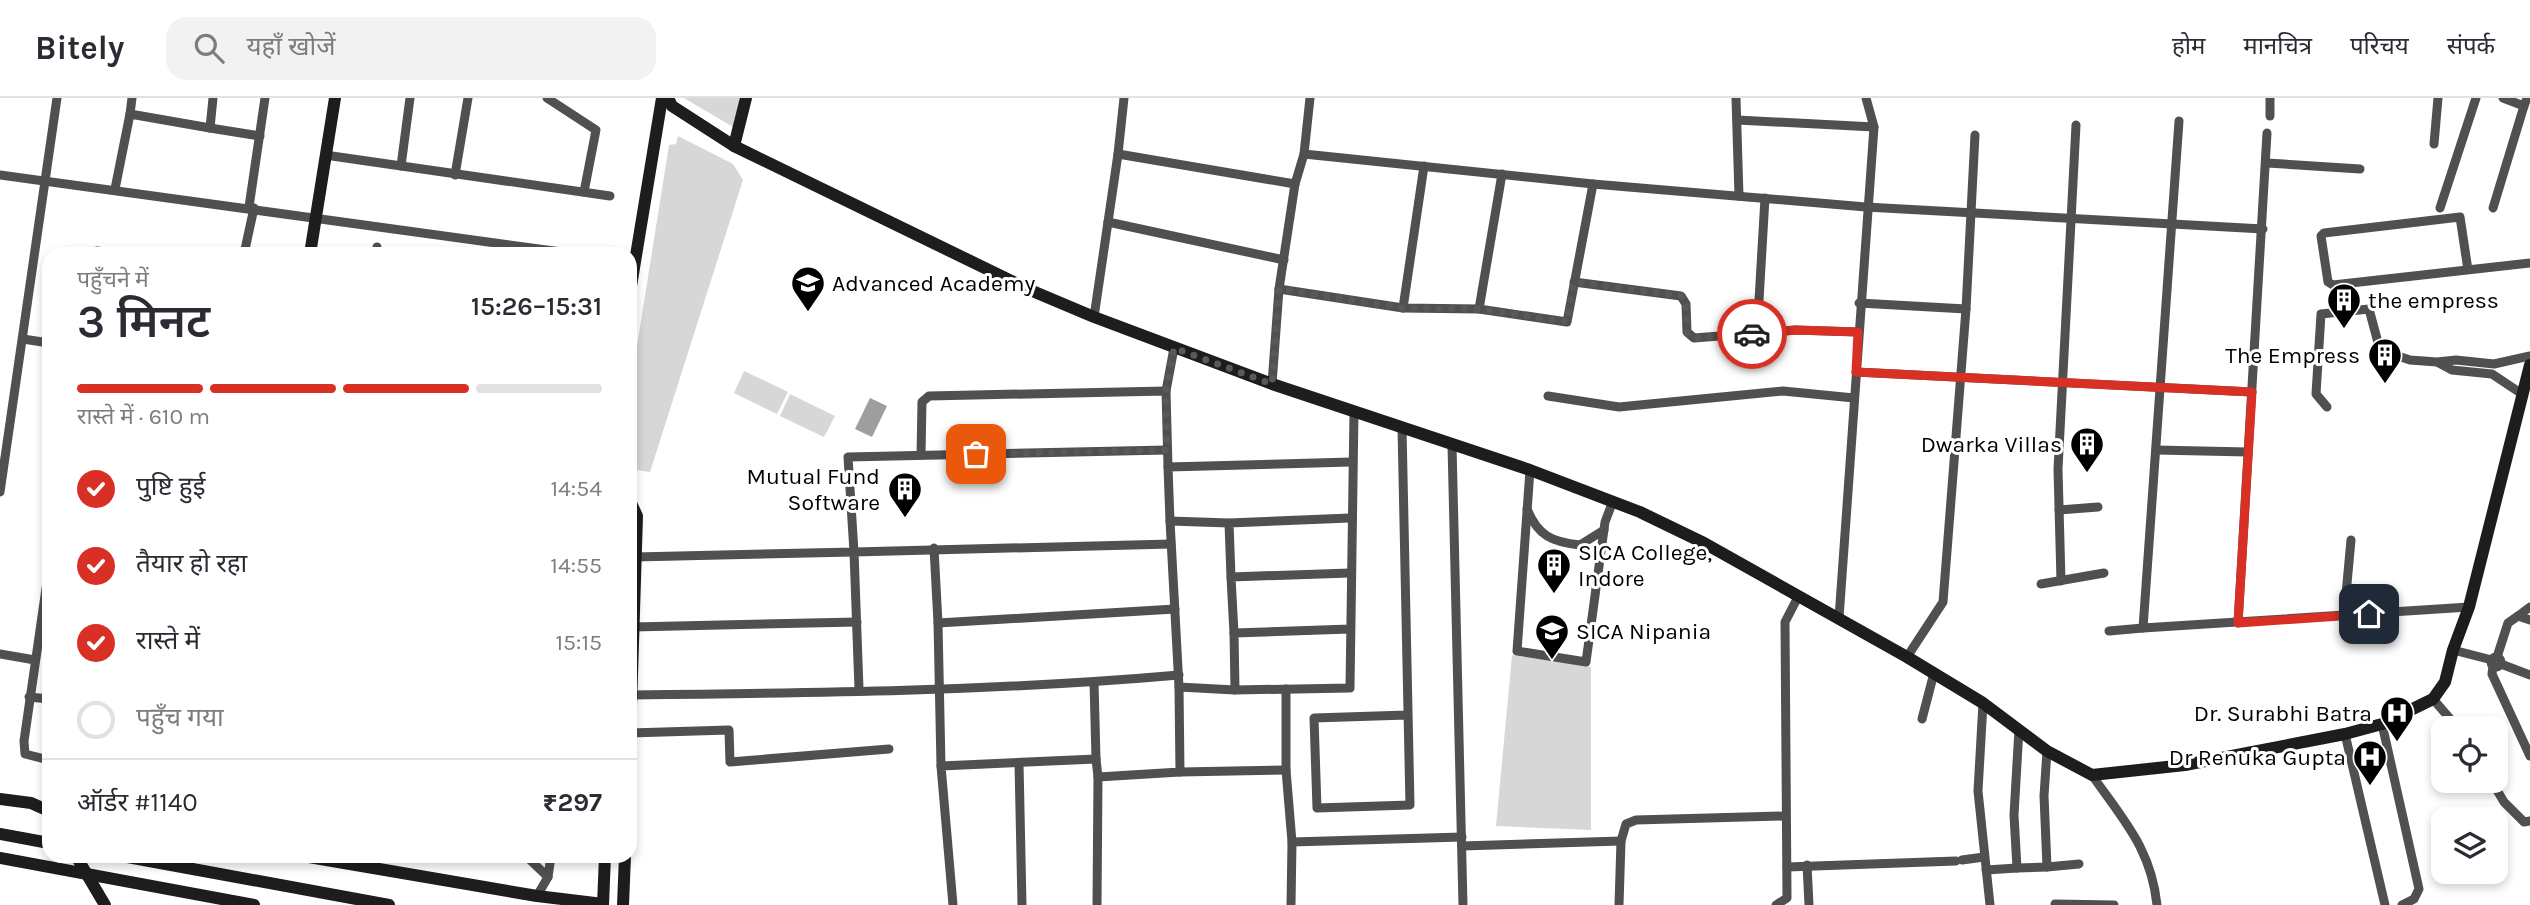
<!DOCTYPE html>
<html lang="hi">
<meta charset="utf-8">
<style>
:root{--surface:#fff;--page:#f2f2f3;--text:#2b2b33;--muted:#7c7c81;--line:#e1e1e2;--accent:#d93025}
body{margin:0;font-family:Karla,"Noto Sans Devanagari",sans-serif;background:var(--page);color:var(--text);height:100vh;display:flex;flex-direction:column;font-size:26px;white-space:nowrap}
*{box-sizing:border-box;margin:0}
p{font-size:23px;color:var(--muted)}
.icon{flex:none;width:38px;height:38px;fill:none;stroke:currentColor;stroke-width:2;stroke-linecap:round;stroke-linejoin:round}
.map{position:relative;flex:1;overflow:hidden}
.details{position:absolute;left:42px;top:149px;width:595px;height:616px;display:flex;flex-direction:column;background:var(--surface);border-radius:21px;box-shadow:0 4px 10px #0003}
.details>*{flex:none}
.tools{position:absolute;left:2431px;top:618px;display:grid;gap:14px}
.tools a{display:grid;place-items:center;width:77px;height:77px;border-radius:14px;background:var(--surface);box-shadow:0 4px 10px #0003;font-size:35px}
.pin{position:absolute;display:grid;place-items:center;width:60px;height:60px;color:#fff;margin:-30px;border-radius:14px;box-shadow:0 4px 10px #0006}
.courier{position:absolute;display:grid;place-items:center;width:70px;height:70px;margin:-35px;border:5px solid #d93025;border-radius:50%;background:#fff;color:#222;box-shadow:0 2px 9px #0007}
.summary em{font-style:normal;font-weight:600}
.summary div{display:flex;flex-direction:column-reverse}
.summary{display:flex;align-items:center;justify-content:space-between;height:119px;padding:0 35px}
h1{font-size:46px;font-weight:600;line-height:52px}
.bar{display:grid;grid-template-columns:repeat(4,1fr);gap:10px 7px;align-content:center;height:84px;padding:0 35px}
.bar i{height:9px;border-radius:5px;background:var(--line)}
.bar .selected{background:var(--accent)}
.bar p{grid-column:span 4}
.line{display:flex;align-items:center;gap:18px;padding:0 35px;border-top:2px solid var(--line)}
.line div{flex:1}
ol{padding:0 35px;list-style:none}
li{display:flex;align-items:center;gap:21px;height:77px}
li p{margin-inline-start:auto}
li .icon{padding:7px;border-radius:50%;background:var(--accent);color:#fff;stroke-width:4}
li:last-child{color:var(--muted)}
li i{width:38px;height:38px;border:4px solid var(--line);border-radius:50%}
header{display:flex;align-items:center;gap:42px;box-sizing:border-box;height:98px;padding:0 35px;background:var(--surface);border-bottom:2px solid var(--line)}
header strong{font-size:33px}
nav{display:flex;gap:38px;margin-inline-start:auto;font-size:24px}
.search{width:490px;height:63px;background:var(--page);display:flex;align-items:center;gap:18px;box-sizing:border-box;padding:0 24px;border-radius:21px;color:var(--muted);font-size:26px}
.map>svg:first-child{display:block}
.green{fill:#d7d7d7}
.water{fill:#9e9e9e}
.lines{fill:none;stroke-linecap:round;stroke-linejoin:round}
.street{stroke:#505050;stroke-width:9}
.secondary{stroke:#1d1d1d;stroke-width:12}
.done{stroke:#595959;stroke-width:7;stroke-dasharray:0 12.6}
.route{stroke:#d93025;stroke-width:9}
.labels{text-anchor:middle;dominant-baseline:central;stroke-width:6;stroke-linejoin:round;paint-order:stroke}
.poi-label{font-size:23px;fill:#000;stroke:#fff;text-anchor:end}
</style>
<header>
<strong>Bitely</strong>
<div class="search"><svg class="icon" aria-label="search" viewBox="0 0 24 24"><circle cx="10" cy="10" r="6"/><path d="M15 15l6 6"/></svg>यहाँ खोजें</div>
<nav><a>होम</a><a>मानचित्र</a><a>परिचय</a><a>संपर्क</a></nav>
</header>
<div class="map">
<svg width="2530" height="807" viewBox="0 0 2530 807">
<rect width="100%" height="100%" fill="#fff"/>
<g class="green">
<polygon points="684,0 740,0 733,29"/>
<polygon points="678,38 733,66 743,82 650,374 630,371 630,292 669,47 676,46"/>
<polygon points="744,273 788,294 777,316 734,295"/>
<polygon points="790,296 835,318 824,339 780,318"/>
<polygon points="1512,557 1591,569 1591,732 1496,728"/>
</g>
<polygon class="water" points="870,300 887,308 872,339 855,331"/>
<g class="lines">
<g class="street">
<polyline points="547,0 596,32 584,94"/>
<polyline points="1124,0 1118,56 1295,86 1279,191 1272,286"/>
<polyline points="1310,0 1304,56 1593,86 1866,109 2263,131"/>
<polyline points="1736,0 1739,98"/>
<polyline points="2270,0 2270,18"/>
<polyline points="2503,0 2524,8 2527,0"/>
<polyline points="130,16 132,0"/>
<polyline points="1737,22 1874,29"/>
<polyline points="2179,23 2143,530 2469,509"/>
<polyline points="210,30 260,38"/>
<polyline points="2434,46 2438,0"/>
<polyline points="1118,56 1108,124 1284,162"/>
<polyline points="325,57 610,98"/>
<polyline points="2267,65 2360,71"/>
<polyline points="401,68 410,0"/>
<polyline points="0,77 576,156"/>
<polyline points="455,77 468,0"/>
<polyline points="1295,86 1304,56"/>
<polyline points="115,91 130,16 210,30 213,0"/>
<polyline points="249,109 265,0"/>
<polyline points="2440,110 2476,0"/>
<polyline points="2493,110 2524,8"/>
<polyline points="96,156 97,153 118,156"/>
<polyline points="244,156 254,110"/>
<polyline points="377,156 377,149"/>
<polyline points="2468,172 2460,119 2324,135 2321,138 2328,184 2333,187 2530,165"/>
<polyline points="1574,184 1681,198 1686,206 1687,234 1694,240 1795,232 1858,234"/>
<polyline points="1279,191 1403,210 1479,211 1567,224 1593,86"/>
<polyline points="1759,202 1765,100"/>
<polyline points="1859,205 1966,211"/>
<polyline points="1403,210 1424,68"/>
<polyline points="1479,211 1502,76"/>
<polyline points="1094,219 1108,124"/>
<polyline points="23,241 49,245"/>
<polyline points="2439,265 2452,272 2492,276 2522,296"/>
<polyline points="1856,274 2252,294"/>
<polyline points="1166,293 1174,250"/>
<polyline points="1548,298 1619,309 1783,293 1854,300"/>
<polyline points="2327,309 2316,296 2321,216 2369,211 2380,252 2410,262 2437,264 2456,262 2494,266 2530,258"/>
<polyline points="1402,330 1410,707 1317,710 1314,620 1407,617"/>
<polyline points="1452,347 1463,807"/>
<polyline points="2156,352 2248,354"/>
<polyline points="921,357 922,304 929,298 1166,293 1168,369"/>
<polyline points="1530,372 1517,553 1586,564 1605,424 1613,403"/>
<polyline points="0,394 57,0"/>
<path d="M1527,411c11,27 25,33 53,36l24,-15"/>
<polyline points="2059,412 2098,409"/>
<polyline points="1170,423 1168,369 1351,364"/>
<polyline points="1229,425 1170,423 1179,589 1235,592"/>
<polyline points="934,450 938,525 1175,511"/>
<polyline points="635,459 854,454 848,359 1167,352"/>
<polyline points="49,470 24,643 25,656 49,662"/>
<polyline points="1231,479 1229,425 1350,420"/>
<polyline points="2061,483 2058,371 2076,27"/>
<polyline points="2041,486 2104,475"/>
<polyline points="2344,518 2351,442"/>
<polyline points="2518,518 2530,509"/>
<polyline points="1839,520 1874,29 1866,0"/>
<polyline points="938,525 941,668"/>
<polyline points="2238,525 2267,35"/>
<polyline points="633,529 857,524"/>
<polyline points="1350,531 1234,535 1235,592 1350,590 1354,314"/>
<polyline points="2109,533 2143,530"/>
<polyline points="1234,535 1231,479 1350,475"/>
<polyline points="2453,552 2492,562"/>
<polyline points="0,556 35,562"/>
<polyline points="1907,559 1943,504 1966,211 1975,37"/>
<polyline points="2497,559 2508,525 2518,518 2530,522"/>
<circle cx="2496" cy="564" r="5"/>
<polyline points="2501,566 2530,577"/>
<polyline points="2493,568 2492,576 2530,658"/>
<polyline points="1094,584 1096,661"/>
<polyline points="859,591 854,454 1171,446"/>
<polyline points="1286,591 1286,672 1292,744 1462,739"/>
<path d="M631,597c182,-2 366,-4 548,-20"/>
<polyline points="29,599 49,601"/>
<polyline points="2433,601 2458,630"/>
<polyline points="1983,605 1978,693 1990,807"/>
<polyline points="1922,621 1934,575"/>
<polyline points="2382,626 2419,791 2414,801 2402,807"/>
<polyline points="2019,631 2014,717 2017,770 2047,769 2044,698 2047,653"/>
<polyline points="630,635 729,632 730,664 889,651"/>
<polyline points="2345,636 2385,807"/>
<polyline points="1019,665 1022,807"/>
<polyline points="1180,674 1286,672"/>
<path d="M2092,677c31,45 59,73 65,130"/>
<polyline points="2491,682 2504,704 2524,724 2530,723"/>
<polyline points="1462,748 1621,743"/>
<polyline points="526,758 548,779"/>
<polyline points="1962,762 1984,759"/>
<polyline points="1807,767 1809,807"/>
<polyline points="1787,769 1956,763"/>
<polyline points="2047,769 2079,766"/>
<polyline points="1986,772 2017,770"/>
<polyline points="537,798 548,779 551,758"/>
<polyline points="2055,806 2114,807"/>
<polyline points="953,807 941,668 1096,661 1098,679 1180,674 1179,589"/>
<polyline points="1097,807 1098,679"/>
<polyline points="1291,807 1292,744"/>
<polyline points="1619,807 1621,743 1626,726 1636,722 1784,718"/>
<polyline points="1776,807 1787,800 1785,524 1798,499"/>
</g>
<g class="secondary">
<polyline points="668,0 672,8 734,48 1030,192 1094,219 1272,286 1530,372 1640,414 1704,445 1907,559 1983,605 2047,653 2092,677 2185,667 2345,636 2382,626 2433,601 2445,584 2453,552 2469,509 2530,267"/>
<polyline points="734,48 746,0"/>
<polyline points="310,156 335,0"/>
<polyline points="630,194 662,0"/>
<polyline points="630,403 637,418 630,640"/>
<polyline points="0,701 31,705 49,713"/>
<polyline points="0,736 49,745"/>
<polyline points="76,758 105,807"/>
<polyline points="122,758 389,807"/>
<polyline points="303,758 537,798 603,806"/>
<polyline points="0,760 254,807"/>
<polyline points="603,807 605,758"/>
<polyline points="623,807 625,758"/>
</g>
</g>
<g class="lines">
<polyline class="done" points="976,356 1167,352 1166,293 1174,250 1272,286 1279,191 1403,210 1479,211 1567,224 1574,184 1681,198 1686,206 1687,234 1694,240 1752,236"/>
<polyline class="route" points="1752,236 1796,232 1858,234 1856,274 2252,294 2238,525 2369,516"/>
</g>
<defs>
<g id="university-pin" transform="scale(1.75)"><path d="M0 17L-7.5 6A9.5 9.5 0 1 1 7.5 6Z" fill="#000" stroke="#fff"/><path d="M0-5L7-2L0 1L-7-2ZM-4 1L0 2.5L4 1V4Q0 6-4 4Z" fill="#fff"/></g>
<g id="building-pin" transform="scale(1.75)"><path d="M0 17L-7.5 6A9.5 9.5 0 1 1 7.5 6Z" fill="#000" stroke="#fff"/><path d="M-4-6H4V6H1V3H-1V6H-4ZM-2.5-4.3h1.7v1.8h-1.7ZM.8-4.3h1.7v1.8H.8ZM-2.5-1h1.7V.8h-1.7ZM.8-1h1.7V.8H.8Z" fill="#fff"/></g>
<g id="hospital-pin" transform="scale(1.75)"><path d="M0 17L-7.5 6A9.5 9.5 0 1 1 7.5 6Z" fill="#000" stroke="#fff"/><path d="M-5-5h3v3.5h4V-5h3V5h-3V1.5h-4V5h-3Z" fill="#fff"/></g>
</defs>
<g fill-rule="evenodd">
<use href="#university-pin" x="808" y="185"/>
<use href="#building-pin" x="2344" y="202"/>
<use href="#building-pin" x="2385" y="257"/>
<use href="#building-pin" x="2087" y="346"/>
<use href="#building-pin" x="905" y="391"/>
<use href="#building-pin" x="1554" y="467"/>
<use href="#university-pin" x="1552" y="533"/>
<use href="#hospital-pin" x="2397" y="615"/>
<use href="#hospital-pin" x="2370" y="659"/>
</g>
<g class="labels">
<g class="poi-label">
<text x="832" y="185" text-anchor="start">Advanced Academy</text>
<text x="2368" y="202" text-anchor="start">the empress</text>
<text x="2360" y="257">The Empress</text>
<text x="2062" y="346">Dwarka Villas</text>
<text x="880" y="378">Mutual Fund<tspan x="880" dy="26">Software</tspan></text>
<text x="1578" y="454" text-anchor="start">SICA College,<tspan x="1578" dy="26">Indore</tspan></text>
<text x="1576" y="533" text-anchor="start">SICA Nipania</text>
<text x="2372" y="615">Dr. Surabhi Batra</text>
<text x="2346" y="659">Dr Renuka Gupta</text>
</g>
</g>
</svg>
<div class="tools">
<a><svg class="icon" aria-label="locate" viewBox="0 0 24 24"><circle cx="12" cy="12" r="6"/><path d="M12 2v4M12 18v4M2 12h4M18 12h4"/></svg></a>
<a><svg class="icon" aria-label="layers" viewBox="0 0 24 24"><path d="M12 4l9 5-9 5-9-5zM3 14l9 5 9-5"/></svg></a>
</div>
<div class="pin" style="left:976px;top:356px;background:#ea580c"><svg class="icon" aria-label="bag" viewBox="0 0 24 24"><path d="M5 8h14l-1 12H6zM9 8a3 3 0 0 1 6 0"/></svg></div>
<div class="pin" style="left:2369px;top:516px;background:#1f2937"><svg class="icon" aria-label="home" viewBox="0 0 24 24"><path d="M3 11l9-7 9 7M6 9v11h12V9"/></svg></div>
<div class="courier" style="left:1752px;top:236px"><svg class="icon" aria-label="car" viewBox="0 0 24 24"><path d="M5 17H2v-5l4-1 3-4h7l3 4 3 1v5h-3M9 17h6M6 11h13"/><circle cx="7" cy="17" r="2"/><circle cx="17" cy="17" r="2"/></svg></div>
<section class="details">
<div class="summary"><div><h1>3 मिनट</h1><p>पहुँचने में</p></div><em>15:26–15:31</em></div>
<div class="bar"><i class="selected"></i><i class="selected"></i><i class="selected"></i><i></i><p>रास्ते में · 610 m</p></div>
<ol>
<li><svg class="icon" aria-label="check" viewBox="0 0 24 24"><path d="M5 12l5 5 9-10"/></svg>पुष्टि हुई<p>14:54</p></li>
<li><svg class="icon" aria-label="check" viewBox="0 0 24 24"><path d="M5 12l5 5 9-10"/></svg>तैयार हो रहा<p>14:55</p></li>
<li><svg class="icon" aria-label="check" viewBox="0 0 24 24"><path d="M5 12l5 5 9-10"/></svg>रास्ते में<p>15:15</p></li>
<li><i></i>पहुँच गया</li>
</ol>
<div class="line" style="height:91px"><div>ऑर्डर #1140</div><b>₹297</b></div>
</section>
</div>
